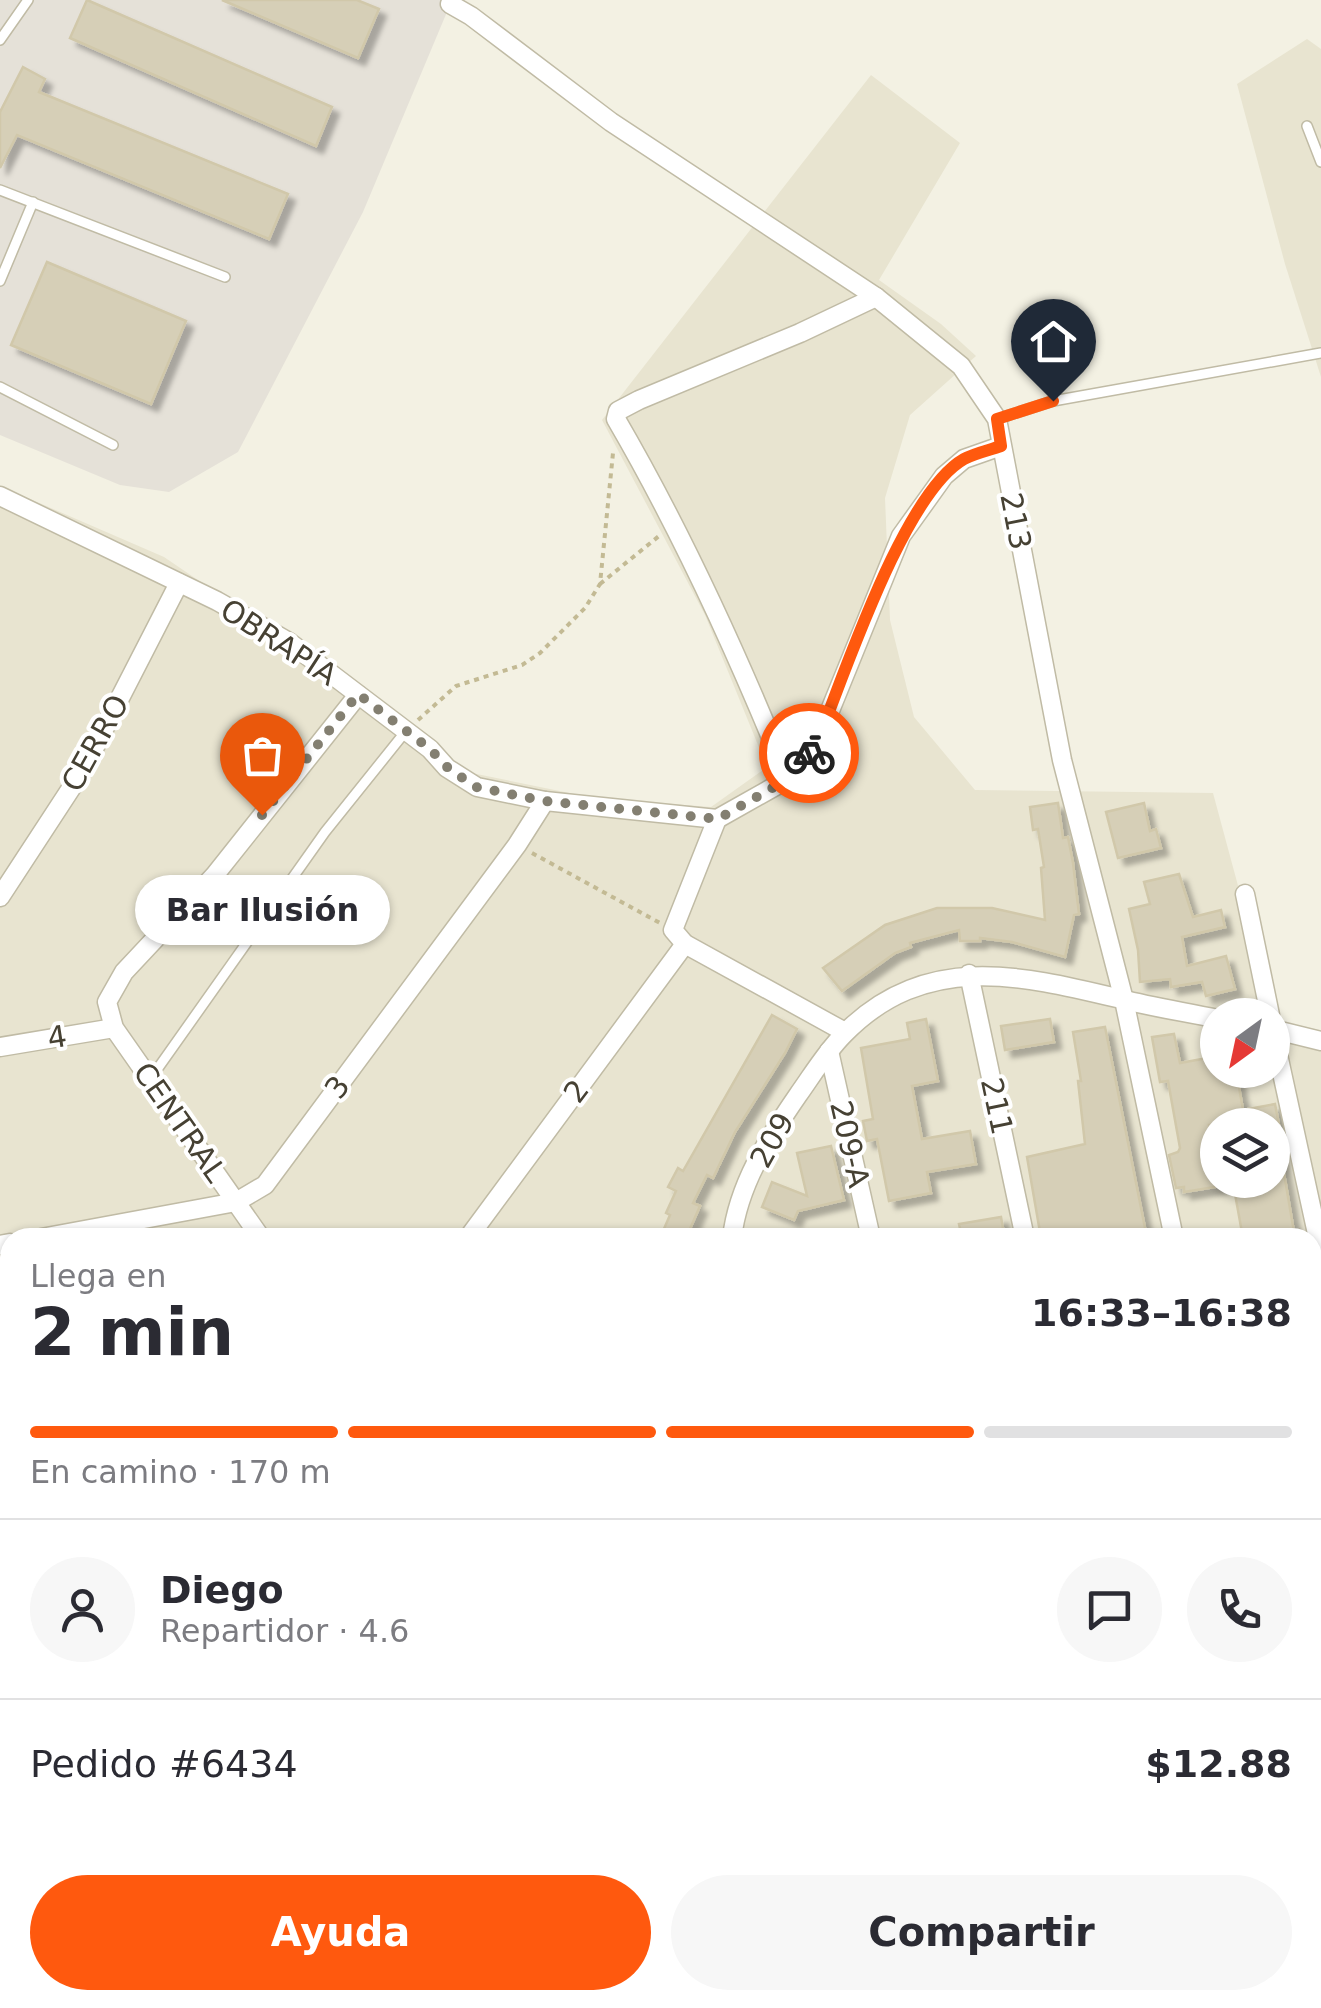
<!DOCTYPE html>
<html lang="es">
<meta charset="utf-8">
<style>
:root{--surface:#fff;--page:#f7f7f7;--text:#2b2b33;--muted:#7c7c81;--line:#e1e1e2;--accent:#ff590e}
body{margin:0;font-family:"DejaVu Sans",sans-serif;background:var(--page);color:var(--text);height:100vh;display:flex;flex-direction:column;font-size:38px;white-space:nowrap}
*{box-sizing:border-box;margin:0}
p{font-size:32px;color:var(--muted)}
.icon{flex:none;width:55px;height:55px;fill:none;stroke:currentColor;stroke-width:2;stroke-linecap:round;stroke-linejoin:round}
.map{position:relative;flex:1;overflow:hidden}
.sheet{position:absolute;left:0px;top:1228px;width:1322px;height:782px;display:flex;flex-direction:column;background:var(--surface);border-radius:30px 30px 0 0;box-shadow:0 2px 8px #0004}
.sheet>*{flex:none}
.needle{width:65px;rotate:213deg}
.tools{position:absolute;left:1200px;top:998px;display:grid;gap:20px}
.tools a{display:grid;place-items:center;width:90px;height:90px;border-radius:50%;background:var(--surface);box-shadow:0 2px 8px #0004;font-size:50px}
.pin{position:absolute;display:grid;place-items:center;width:85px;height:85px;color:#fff;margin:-102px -42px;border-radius:50% 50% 50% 0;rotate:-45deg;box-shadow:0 0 10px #0007}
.pin .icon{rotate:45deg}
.courier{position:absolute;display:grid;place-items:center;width:100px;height:100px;margin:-50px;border:8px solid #ff590e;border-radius:50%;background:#fff;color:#222;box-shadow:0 2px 12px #0007}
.bubble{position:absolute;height:70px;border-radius:35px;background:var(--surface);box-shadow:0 2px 8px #0004;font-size:32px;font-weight:700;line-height:70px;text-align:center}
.overview em{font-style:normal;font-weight:700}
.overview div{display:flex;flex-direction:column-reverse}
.overview{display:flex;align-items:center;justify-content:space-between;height:170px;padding:0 30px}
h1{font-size:65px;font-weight:700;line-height:75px}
.bar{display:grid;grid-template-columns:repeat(4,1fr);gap:15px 10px;align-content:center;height:120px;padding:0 30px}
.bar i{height:12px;border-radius:8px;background:var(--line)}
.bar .current{background:var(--accent)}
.bar p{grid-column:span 4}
.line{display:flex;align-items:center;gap:25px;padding:0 30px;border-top:2px solid var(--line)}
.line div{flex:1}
.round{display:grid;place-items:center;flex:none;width:105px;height:105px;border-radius:52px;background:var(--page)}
.primary-button{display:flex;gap:20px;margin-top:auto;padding:20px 30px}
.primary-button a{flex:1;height:115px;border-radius:60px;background:var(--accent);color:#fff;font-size:40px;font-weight:700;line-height:115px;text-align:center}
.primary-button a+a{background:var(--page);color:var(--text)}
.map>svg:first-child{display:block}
.residential{fill:#e8e4d0;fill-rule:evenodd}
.industrial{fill:#e5e1d8}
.green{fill:#c2eca7}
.building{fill:#d6cfb7;stroke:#d1c8aa;stroke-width:2.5;filter:url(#shadow)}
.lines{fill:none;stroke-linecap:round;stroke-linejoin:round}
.service-casing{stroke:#c0bba5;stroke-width:12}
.minor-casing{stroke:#c0bba5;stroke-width:21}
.tertiary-casing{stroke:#c0bba5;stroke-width:24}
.path{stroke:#c3ba94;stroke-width:4;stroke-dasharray:5 5;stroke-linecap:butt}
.service{stroke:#fff;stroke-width:9}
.minor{stroke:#fff;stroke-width:18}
.tertiary{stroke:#fff;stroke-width:20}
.done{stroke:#837f71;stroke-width:10;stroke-dasharray:0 18}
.route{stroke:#ff590e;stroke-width:12}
.labels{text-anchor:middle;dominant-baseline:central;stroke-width:8;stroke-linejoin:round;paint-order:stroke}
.street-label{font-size:30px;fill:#464133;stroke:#fff}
</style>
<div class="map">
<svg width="1321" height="2008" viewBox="0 0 1321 2008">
<defs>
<filter id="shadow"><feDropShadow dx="7" dy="7" stdDeviation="2.5" flood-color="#0004"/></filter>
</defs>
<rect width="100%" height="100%" fill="#f3f1e3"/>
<g class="residential">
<polygon points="1307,39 1321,49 1321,377 1285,264 1237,84"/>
<path d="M871,75l89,68 -81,137 62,44 35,32 -66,59 -25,83 5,122 24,97 61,73 238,3 62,230 46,9v976h-1321v-1522l164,71 125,85 158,126 147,30 117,9 56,-40 -62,-152 -103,-195zM1218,1015h54v55h-54zM1218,1125h54v55h-54zM10,1238h1302v762h-1302z"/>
</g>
<g class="industrial">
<polygon points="0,0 452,0 363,212 238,452 169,492 120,485 0,435"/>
<polygon points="10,1852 10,2000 256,2000 249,2005 250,2008 0,2008 0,1854"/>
</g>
<polygon class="green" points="897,2000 956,2000 958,2008 899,2008"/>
<g class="building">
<polygon points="87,0 332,107 316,146 70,38"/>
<polygon points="222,0 357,0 379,9 358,58"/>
<polygon points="23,67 45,79 39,92 288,194 269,239 17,135 0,168 0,112"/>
<polygon points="47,262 186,321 151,404 11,345"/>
<polygon points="1058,803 1063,838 1068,837 1073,863 1079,914 1074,915 1065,957 1012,942 980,938 980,941 960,941 959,930 910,943 911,947 895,953 842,991 823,968 885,925 937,908 992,908 1045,920 1041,868 1044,867 1038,829 1033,830 1030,807"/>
<polygon points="1144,803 1150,831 1156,829 1161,848 1118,858 1106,812"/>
<polygon points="1179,874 1193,917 1221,910 1225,927 1182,937 1187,966 1226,956 1235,989 1206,996 1202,982 1171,987 1170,979 1140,982 1138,950 1129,909 1150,904 1144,882"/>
<polygon points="772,1015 797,1029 785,1053 735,1132 713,1178 707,1175 693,1203 700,1206 686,1238 660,1238 670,1215 666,1213 676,1191 668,1187 678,1168 683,1171"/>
<polygon points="926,1019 938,1081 912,1086 922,1139 970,1131 976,1164 927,1172 931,1193 889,1201 877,1139 867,1141 863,1121 873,1119 861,1048 910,1039 907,1023"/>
<polygon points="1050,1019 1054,1042 1005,1050 1001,1026"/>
<polygon points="1105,1027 1147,1238 1041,1238 1027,1157 1085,1144 1078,1081 1081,1081 1073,1032"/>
<polygon points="1174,1034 1180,1063 1218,1056 1218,1070 1236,1070 1243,1110 1275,1104 1279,1125 1209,1125 1221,1186 1184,1192 1184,1187 1176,1188 1169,1155 1178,1152 1180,1148 1168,1081 1160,1082 1152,1037"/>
<polygon points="831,1146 844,1200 798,1211 794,1220 762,1207 772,1182 807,1196 797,1153"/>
<polygon points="1280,1150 1295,1238 1243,1238 1233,1183 1272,1180 1272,1151"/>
<polygon points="1001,1217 1004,1234 962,1238 959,1224"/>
</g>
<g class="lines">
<g class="service-casing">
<g id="service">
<polyline points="0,40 28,0"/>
<polyline points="1307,126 1321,162"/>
<polyline points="0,190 225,277"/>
<polyline points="0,281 33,202"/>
<polyline points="0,387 113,445"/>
<polyline points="997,419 1053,401 1321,353"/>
<polyline points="151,1078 325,832 406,731"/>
</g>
</g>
<g class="minor-casing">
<g id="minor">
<polyline points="450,4 471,16 611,122 876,297 961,366 997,419 1062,760 1124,1000 1174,1238"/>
<polyline points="0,496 217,601 289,642 430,749 447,768 477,787 545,801 717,819 788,779 818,740 901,536 944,476 964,459 1001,446"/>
<path d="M788,779c-50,-124 -105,-245 -172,-360l2,-8 21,-11 161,-67 76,-36"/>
<polyline points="717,819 673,930 685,944 845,1032"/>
<polyline points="1245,894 1270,1015"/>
<polyline points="0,897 83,770 179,583"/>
<polyline points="969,974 1025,1238"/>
<polyline points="1272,1027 1321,1252"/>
<polyline points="1272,1029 1321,1041"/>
<polyline points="0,1047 114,1028"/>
<polyline points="829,1051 871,1238"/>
<polyline points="41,1238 236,1202 265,1185 517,845 545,801"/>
<polyline points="261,1238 114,1028 107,1002 124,972 214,876 358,695"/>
<polyline points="468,1238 685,944"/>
<path d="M732,1238c6,-53 37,-101 66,-143 15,-21 28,-43 46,-61 81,-83 177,-59 277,-35 31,8 64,13 97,20"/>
<polyline points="0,1245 10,1243"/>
<polyline points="0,1445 10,1443"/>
<polyline points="1312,1541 1321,1540"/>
<polyline points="0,1639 10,1637"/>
<polyline points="1312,1918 1321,1961"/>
<polyline points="790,2000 795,2008"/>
<polyline points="885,2000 887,2008"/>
<polyline points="1032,2000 1034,2008"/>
<polyline points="1182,2000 1184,2008"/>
<polyline points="677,2008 713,2000"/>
</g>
</g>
<g class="tertiary-casing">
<g id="tertiary">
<polyline points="0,1845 10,1843"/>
<polyline points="356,2000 362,2008"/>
</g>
</g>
<g class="path">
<polyline points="600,584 659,536"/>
<polyline points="418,720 456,686 522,665 540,653 585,608 600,584 613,453"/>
<polyline points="532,853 660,923"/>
</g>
<use href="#service" class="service"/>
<use href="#minor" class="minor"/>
<use href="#tertiary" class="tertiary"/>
</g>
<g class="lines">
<polyline class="done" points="262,815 358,694 430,749 448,768 476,787 544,801 718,819 788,779 809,753"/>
<path class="route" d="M809,753l9,-13c27,-67 86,-247 146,-281 11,-6 26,-9 37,-13l-4,-27 56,-18"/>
</g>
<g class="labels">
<g class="street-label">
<text transform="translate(1016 521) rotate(79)">213</text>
<text transform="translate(279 642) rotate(33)">OBRAPÍA</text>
<text transform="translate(95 743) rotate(-61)">CERRO</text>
<text transform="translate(57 1037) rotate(-9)">4</text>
<text transform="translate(337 1087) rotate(-53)">3</text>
<text transform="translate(576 1091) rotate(-53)">2</text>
<text transform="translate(997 1106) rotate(78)">211</text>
<text transform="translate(180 1122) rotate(55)">CENTRAL</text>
<text transform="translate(772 1140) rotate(-61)">209</text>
<text transform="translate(850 1144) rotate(77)">209-A</text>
</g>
</g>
</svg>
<div class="tools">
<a><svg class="needle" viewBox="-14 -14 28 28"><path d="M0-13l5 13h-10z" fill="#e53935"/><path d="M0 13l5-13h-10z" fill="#7c7c81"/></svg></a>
<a><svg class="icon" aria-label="layers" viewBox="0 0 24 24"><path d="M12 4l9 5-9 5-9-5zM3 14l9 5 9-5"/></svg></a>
</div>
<div class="pin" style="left:262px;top:815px;background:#ea580c"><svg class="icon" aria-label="bag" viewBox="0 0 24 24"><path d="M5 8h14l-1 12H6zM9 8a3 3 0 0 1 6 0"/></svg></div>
<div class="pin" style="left:1053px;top:401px;background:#1f2937"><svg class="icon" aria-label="home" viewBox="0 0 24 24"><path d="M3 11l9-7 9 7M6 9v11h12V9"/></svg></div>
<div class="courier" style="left:809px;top:753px"><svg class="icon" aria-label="bike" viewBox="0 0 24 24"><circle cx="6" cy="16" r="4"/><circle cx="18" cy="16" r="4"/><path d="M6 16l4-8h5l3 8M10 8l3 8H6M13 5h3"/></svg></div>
<div class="bubble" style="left:135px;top:875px;width:255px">Bar Ilusión</div>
<section class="sheet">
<div class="overview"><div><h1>2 min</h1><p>Llega en</p></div><em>16:33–16:38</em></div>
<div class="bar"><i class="current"></i><i class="current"></i><i class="current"></i><i></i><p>En camino · 170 m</p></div>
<div class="line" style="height:180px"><a class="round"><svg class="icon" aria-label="person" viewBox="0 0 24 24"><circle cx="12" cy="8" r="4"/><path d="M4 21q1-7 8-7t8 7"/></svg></a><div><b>Diego</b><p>Repartidor · 4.6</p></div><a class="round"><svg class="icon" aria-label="chat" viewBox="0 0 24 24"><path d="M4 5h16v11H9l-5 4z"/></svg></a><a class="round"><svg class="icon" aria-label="phone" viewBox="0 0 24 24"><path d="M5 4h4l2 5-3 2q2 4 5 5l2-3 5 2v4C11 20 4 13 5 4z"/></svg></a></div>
<div class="line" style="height:130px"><div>Pedido #6434</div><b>$12.88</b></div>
<div class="primary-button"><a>Ayuda</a><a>Compartir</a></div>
</section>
</div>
